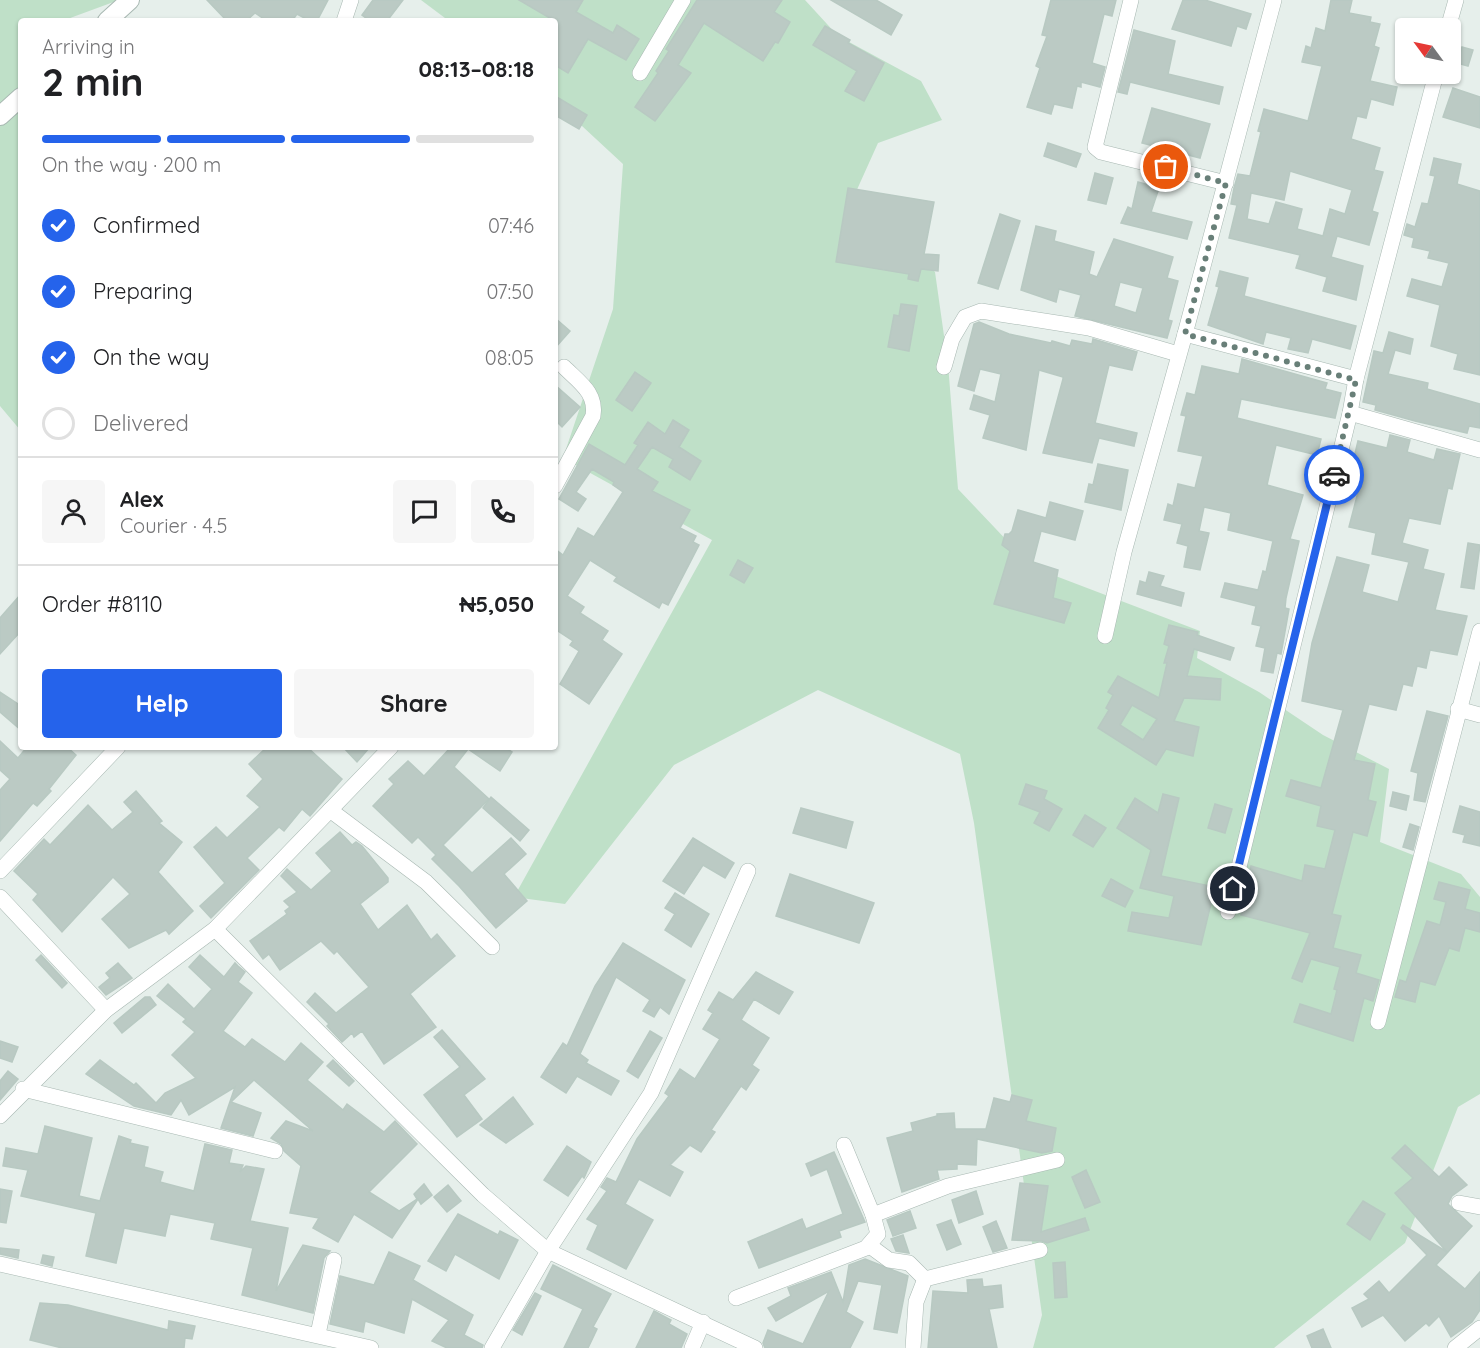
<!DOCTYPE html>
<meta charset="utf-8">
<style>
:root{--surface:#fff;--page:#f6f6f6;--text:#202124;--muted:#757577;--line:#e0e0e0;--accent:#2563eb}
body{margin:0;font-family:Quicksand,sans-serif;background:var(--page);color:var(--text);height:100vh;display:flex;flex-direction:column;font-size:22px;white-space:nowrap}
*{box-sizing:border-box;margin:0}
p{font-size:20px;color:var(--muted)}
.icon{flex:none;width:33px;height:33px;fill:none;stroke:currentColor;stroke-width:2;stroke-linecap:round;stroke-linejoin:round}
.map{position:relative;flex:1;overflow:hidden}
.panel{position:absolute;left:18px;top:18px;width:540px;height:732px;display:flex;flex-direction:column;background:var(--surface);border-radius:6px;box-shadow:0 2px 4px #0004}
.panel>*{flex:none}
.needle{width:39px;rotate:303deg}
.buttons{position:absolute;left:1395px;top:18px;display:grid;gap:12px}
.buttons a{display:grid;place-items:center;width:66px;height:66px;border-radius:6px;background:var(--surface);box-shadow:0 2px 4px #0004;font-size:30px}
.pin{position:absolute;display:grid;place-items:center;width:51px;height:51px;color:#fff;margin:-26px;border:3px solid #fff;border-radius:50%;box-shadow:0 2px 6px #0007}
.courier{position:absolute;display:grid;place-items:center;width:60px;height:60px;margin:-30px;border:4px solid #2563eb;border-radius:50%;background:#fff;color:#222;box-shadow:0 2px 8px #0007}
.overview em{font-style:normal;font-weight:700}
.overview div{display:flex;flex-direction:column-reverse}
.overview{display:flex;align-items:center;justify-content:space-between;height:102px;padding:0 24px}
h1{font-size:39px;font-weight:700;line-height:45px}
.bar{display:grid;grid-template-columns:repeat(4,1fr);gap:9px 6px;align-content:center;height:72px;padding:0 24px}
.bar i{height:8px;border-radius:4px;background:var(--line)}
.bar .current{background:var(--accent)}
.bar p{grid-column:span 4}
.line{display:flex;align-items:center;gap:15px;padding:0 24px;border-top:2px solid var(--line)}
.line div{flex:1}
.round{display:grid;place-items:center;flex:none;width:63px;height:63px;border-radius:6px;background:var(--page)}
ol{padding:0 24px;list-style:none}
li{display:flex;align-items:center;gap:18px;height:66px}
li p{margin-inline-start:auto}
li .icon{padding:6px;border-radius:50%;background:var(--accent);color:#fff;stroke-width:4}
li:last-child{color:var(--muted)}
li i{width:33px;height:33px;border:3px solid var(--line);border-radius:50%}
.action{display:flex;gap:12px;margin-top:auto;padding:12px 24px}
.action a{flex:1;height:69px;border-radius:6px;background:var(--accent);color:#fff;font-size:24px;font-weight:700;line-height:69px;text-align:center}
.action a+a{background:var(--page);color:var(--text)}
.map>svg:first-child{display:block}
.green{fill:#bfe0c8}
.building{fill:#bbcac4;stroke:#b8c9c2;stroke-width:1.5;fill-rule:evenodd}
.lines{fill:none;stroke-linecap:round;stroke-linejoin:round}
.minor-casing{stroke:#a8b8b2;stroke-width:16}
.tertiary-casing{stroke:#a8b8b2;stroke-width:20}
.minor{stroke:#fff;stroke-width:15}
.tertiary{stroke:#fff;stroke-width:18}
.done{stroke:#687f78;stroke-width:6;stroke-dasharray:0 10.8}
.route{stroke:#2563eb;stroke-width:8}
</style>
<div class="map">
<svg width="1480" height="1348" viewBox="0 0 1480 1348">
<rect width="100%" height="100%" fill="#e6efeb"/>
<g class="green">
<polygon points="0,0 119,0 62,21 21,21 21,431 0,406"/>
<polygon points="421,0 805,0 838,36 921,81 942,120 878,143 855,194 935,272 948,364 958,489 1032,567 1200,631 1197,658 1259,692 1323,735 1389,769 1380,842 1461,874 1480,897 1480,1094 1458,1107 1405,1243 1274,1348 1033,1348 1042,1315 974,823 960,754 818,690 674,765 565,904 514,897 712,540 563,458 613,309 623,164 555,101 555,21 449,21"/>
</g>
<g class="building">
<polygon points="207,0 328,0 317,21 310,21 297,14 292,21 267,21 255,13 246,21 227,21"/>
<polygon points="373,0 403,0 387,21 370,21 362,15"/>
<polygon points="519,0 583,0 576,12 613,33 617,25 639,39 626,60 588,39 568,73 555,65 555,21"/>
<polygon points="697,0 782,0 774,12 790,22 778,43 775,42 763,61 704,23 678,65 691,73 655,121 635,107 658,73 656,71 669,51 666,49"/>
<polygon points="831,0 876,0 902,15 891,35"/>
<polygon points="1051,0 1116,0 1112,16 1104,14 1092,63 1105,67 1100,87 1081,82 1081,87 1077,86 1072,108 1054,104 1051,114 1027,107 1040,68 1036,66 1047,36 1042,35"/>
<polygon points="1183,0 1205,0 1251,14 1246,29 1237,26 1231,46 1172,29"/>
<path d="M1331,0h21l-3,13 22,4 -1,5 10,2 -6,22 5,2 -9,33 27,6 -4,18 -22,-6 -5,19 -9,-2 -6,23 29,9 -6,22 9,2 -11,39 6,2 -9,32 -32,-9 -6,21 32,9 -7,34 -33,-9 4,-14 -31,-9 4,-13 -71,-17 8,-33 -6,-1 3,-16 4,-14 12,2 11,-44 -3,-1 6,-22 44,12 14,-55 -20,-4 4,-16 5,2 5,-20 9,3zM1290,171l62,19 -7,24 -15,-5 -7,27 -26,-7 5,-20 -26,-7 -7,22 -22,-5 4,-26 33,7z"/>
<polygon points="825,26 850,40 848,43 884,63 864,101 845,91 857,71 813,45"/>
<polygon points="1134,30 1175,41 1168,74 1223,87 1219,104 1130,82 1127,94 1118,92"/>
<polygon points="1462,47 1473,50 1468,66 1457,63"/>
<polygon points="1453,88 1480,97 1480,128 1443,117"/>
<polygon points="555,96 587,115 579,129 555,115"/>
<polygon points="1152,108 1210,124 1200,158 1142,143"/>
<polygon points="1048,143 1081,154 1076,167 1044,156"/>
<polygon points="1434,158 1461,164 1457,184 1480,191 1480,375 1454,369 1458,354 1431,346 1440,305 1407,296 1412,279 1442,287 1449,263 1428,258 1430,251 1412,247 1414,238 1404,235 1407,224 1415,227 1422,203 1428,204 1435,176 1430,175"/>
<polygon points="1095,173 1113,178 1106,204 1088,200"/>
<polygon points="1138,182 1159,188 1151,212 1192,222 1187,239 1121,223 1128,207 1132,209"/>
<polygon points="848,188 934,202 924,254 939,255 938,271 921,269 918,281 908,279 909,274 836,262"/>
<polygon points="1000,214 1020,221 998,289 978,283"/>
<path d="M1036,226l20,5 -2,10 40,11 -5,22 8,3 17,-38 59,18 -6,21 11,3 -10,39 4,1 -5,17 -92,-22 6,-21 -22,-6 -3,13 -35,-12zM1120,282l23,6 -7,25 -22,-7z"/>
<polygon points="1220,271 1248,278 1244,296 1356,326 1350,349 1312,339 1308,353 1288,349 1291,338 1266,332 1263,344 1208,325 1219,287 1216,286"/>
<polygon points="901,304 917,306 909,351 888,347 894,315 899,316"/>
<polygon points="555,318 570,331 555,348"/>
<polygon points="979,322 1009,334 1051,343 1052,341 1070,346 1072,340 1092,344 1093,339 1137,352 1132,370 1109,365 1095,423 1137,433 1134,446 1099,438 1092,463 1043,453 1063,379 1063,377 1039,370 1026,450 983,438 990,415 970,409 974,395 995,402 1001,374 980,369 974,391 958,386 974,324"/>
<polygon points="1389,332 1413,339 1410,354 1395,350 1388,374 1428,383 1427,389 1480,404 1480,428 1469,426 1467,433 1415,421 1375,410 1376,405 1363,402 1374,351 1383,353"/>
<polygon points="1242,359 1327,383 1325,389 1341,393 1335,418 1241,399 1237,418 1321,439 1317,455 1276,445 1267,485 1303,495 1290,539 1299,541 1286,598 1285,608 1289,609 1281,654 1277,653 1273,673 1261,671 1265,648 1256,646 1261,626 1252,624 1256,606 1221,597 1225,583 1258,590 1263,571 1266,572 1273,541 1228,530 1231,513 1204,507 1199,531 1209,533 1200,570 1184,567 1188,546 1177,543 1182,524 1164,520 1168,504 1173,506 1178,484 1195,488 1203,456 1178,451 1186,416 1181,415 1187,393 1195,395 1202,366 1239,374"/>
<polygon points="635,372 651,383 632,411 616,400"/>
<polygon points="555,385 580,407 562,427 555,420"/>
<polygon points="673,420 689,430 679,447 701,461 690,480 669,467 673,459 652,447 637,469 658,482 652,491 690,510 680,528 696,536 693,542 699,545 668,605 662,602 659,608 614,581 617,577 590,560 567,596 584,607 580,613 608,631 602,640 622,654 589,704 560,684 579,651 570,645 573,641 555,629 555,549 563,555 578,528 594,537 623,492 613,485 614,482 592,469 576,492 586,499 578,511 559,499 589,444 625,465 638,445 634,443 648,422 665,434"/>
<polygon points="1390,435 1410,440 1407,452 1434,460 1437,449 1460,454 1452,489 1448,488 1440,524 1409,518 1402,543 1428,550 1423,569 1444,574 1435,610 1467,616 1457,655 1430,650 1426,668 1417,666 1412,686 1403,684 1396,710 1369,704 1354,760 1375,764 1368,800 1376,802 1367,836 1353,832 1332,914 1341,916 1333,948 1361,955 1356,973 1379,980 1373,1001 1364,998 1353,1041 1294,1022 1300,1004 1331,1014 1337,990 1334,989 1340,967 1311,959 1302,982 1292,978 1310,933 1241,915 1251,866 1302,881 1305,865 1325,869 1335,830 1317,826 1321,806 1286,796 1291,780 1321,788 1343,710 1302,701 1312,643 1337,557 1369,565 1362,592 1398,602 1409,562 1372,554 1376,533 1349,527 1364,469 1352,466 1358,441 1387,448"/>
<polygon points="1098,464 1128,470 1121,510 1085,502 1089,484 1093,485"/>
<polygon points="1050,502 1083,511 1075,540 1041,531 1033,562 1058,570 1053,598 1071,603 1064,623 994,604 1010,551 1002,545 1005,534 1009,534 1012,531 1018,510 1046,518"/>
<polygon points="1468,543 1480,545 1474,589 1461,587"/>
<polygon points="738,560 753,568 744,583 730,575"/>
<polygon points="1149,572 1164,576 1160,586 1184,593 1181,606 1137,594 1140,581 1146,583"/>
<polygon points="21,594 21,631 0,654 0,618"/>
<path d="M1169,625l29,7 -1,3 37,13 -4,12 -36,-11 -7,27 34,3 -1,21 -36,-2 -10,23 25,6 -6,29 -27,-7 -10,16 -58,-37 11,-18 -3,-2 7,-13 -5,-3 10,-16 41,22 8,-35h-3l5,-17 -5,-2zM1132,705l25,14 -14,21 -23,-15z"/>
<polygon points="0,692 21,706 21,730 0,712"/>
<polygon points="1427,711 1448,716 1425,802 1414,800 1418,773 1411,771"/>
<polygon points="0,741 18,758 27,747 67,747 76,755 49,789 51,791 37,806 33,803 0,841 0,790 10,779 0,770"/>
<polygon points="267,747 307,747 342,779 310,816 302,809 284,831 279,827 247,858 259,870 211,918 200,906 225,883 194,847 216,827 227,838 260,807 247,796 263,779 249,764"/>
<polygon points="343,747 370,747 357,762"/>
<polygon points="451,747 504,747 512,752 500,771 468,749 454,767 489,799 443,845 472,873 511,838 526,854 504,874 527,901 496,928 459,886 432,859 436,855 418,837 412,843 373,806 394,784 389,779 408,761 424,776"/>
<polygon points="1026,784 1047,791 1044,799 1062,809 1049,831 1034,823 1040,812 1019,804"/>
<polygon points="136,791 162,821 159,823 182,842 158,872 193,911 169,934 166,930 129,948 102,919 130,894 113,877 62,932 33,900 38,894 14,871 44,839 50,845 88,805 112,830 133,812 124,802"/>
<polygon points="1393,792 1409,796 1406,810 1390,806"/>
<polygon points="1163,794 1179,798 1161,876 1215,887 1201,945 1128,931 1132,912 1169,918 1174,896 1140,888 1151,850 1117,828 1135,798 1158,813"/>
<polygon points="491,797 529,830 520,841 483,808"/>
<polygon points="1215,804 1232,809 1225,833 1208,828"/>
<polygon points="1460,806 1480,812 1480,846 1463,842 1465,835 1453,832"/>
<polygon points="801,808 853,822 846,848 793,833"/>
<polygon points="1085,815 1106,828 1093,847 1073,835"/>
<polygon points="1410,824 1419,827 1413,850 1403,847"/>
<polygon points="340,832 352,845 356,842 362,846 388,878 388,882 360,904 378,930 407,905 431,940 437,934 455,956 410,994 436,1027 384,1064 362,1031 354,1037 352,1033 342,1042 327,1026 329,1024 307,1002 315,993 336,1013 369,987 337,951 334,954 321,941 280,970 269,954 263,959 250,941 287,914 285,911 290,907 284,901 297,892 281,876 287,869 311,890 332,871 316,853"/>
<polygon points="693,838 734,863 725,878 703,865 684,894 663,881"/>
<polygon points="790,874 874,903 859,943 776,916"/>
<polygon points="1111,879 1133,891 1125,907 1102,896"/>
<polygon points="1439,882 1470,890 1465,909 1480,913 1480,932 1465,928 1459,951 1449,948 1435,985 1420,981 1415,1002 1395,997 1400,980 1406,982 1427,921 1440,925 1446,902 1434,899"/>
<polygon points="675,893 709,914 691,947 665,930 675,914 665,908"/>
<polygon points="623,943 685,980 669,1014 660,1007 654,1017 643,1011 650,1000 616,977 580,1054 588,1060 586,1063 619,1081 611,1095 577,1076 566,1093 541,1077 563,1043 567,1046 595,986"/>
<polygon points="41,955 67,983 62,988 36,960"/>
<polygon points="200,955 224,977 235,963 238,966 245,972 238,982 252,993 223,1031 245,1047 252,1039 285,1062 301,1043 323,1062 307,1080 343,1110 347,1104 384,1132 395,1121 417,1144 369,1192 399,1211 417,1199 414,1194 424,1184 432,1195 421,1204 418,1199 392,1238 354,1214 338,1242 313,1228 319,1218 290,1213 301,1166 284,1151 281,1144 271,1138 286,1121 313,1131 254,1080 231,1102 261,1113 253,1136 221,1128 235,1087 189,1115 181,1100 171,1115 134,1106 86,1074 100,1060 134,1085 136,1083 156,1103 165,1093 196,1078 172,1055 195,1032 183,1022 186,1019 157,996 168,984 194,1009 212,989 189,967"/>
<polygon points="118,963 132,978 106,995 99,987 110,978 106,973"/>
<polygon points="756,972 793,992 779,1014 754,999 741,1020 769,1038 752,1065 759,1070 746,1090 741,1086 711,1130 715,1132 701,1152 690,1145 670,1165 683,1172 670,1196 639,1179 625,1204 653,1220 626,1269 587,1249 598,1225 587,1219 607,1191 601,1187 607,1178 616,1182 637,1139 669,1096 665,1093 680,1069 695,1079 720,1039 703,1029 713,1013 708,1010 719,992 733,1000"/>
<polygon points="145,997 150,997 156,1005 122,1033 114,1023"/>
<polygon points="442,1030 485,1079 464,1095 482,1119 457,1137 424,1095 460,1067 434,1037"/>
<polygon points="650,1031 662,1038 638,1078 627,1071"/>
<polygon points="0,1041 18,1047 12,1062 0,1058"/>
<polygon points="333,1060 354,1081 349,1086 327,1066"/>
<polygon points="8,1071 18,1079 0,1100 0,1081"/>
<polygon points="1012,1095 1032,1100 1026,1121 1056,1128 1052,1151 1042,1153 977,1139 976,1165 957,1164 957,1169 937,1170 939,1179 902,1192 887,1138 913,1131 911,1123 937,1116 937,1114 954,1113 955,1129 986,1129 994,1098 1010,1102"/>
<polygon points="513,1097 533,1124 506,1143 480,1125"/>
<polygon points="45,1126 92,1138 79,1196 100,1201 119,1136 131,1140 130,1143 148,1147 144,1167 163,1172 160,1182 194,1191 205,1144 232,1150 229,1163 243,1165 240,1172 246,1166 264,1169 250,1221 288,1228 276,1291 303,1245 330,1251 324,1258 313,1313 242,1295 253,1248 211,1239 215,1223 170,1214 165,1236 124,1228 116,1263 86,1256 96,1213 21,1196 28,1170 3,1166 6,1148 38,1154"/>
<polygon points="1405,1145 1439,1177 1449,1167 1467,1185 1452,1196 1448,1204 1472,1226 1436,1265 1465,1289 1480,1272 1480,1310 1472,1322 1451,1337 1439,1316 1429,1326 1426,1323 1405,1341 1383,1315 1362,1327 1352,1308 1369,1299 1364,1294 1379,1281 1389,1293 1427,1255 1401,1228 1403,1225 1447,1252 1395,1193 1413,1178 1392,1158"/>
<polygon points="567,1146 591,1162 584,1178 582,1176 568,1196 544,1180"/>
<polygon points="834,1152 865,1222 839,1231 841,1237 759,1268 748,1242 802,1219 806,1229 843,1214 827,1169 811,1176 806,1164"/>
<polygon points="1086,1170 1100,1202 1085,1208 1072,1177"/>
<polygon points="1020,1183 1048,1186 1041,1232 1085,1218 1089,1230 1047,1243 1042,1241 1012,1240"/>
<polygon points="448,1185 461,1201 447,1212 434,1197"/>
<polygon points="0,1189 12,1191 6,1223 0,1222"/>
<polygon points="976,1191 983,1214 959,1223 952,1200"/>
<polygon points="1363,1201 1385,1214 1370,1240 1347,1224"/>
<polygon points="910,1211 916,1228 893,1236 887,1220"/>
<polygon points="458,1214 498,1235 500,1231 518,1240 499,1279 455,1254 446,1271 428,1261"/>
<polygon points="951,1220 961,1244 947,1250 937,1225"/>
<polygon points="996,1221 1007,1248 993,1252 983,1227"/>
<polygon points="903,1235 909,1253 896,1251 891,1239"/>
<polygon points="0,1248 19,1250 18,1258 0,1254"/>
<polygon points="389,1252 420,1266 413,1280 473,1315 464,1335 483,1345 482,1348 447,1348 432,1341 449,1320 412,1299 404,1333 365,1321 363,1332 330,1324 340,1276 374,1285"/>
<polygon points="43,1255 54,1257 52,1266 41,1263"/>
<polygon points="865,1259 908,1276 897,1333 874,1329 882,1285 858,1281 846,1312 863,1322 850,1348 765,1348 763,1343 768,1330 803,1344 829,1291 776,1321 768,1308 791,1296 788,1288 831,1272 843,1302 849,1265"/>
<polygon points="1065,1262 1067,1297 1055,1298 1053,1263"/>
<polygon points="553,1265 611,1294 593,1327 597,1329 588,1348 564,1348 583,1309 541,1289"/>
<polygon points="982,1279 983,1287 1001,1285 1003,1307 989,1309 997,1348 928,1348 933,1291 968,1293 967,1280"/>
<polygon points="535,1293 541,1296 522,1335 513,1330"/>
<polygon points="40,1303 68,1305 168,1330 169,1321 195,1326 192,1339 185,1338 184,1348 62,1348 30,1340"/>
<polygon points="654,1311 671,1320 669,1324 687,1334 681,1348 636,1348"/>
<polygon points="1323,1329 1331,1348 1312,1348 1307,1336"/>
</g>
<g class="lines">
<g class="minor-casing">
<g id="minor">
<polyline points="1131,0 1095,147 1101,152 1226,183"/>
<polyline points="344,21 351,0"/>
<polyline points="1448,28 1456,0"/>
<polyline points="640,73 683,0"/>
<polyline points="1185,334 1356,379"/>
<polyline points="944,367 952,339 965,317 981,311 1089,328 1178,354"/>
<polyline points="1350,413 1480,450"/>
<path d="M555,486l38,-70c4,-23 -14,-34 -29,-49"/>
<polyline points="1105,636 1124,552 1185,334 1274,0"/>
<polyline points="1458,709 1480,715"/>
<polyline points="330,810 426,882 492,947"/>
<polyline points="0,871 118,747"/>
<polyline points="0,897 106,1010"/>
<polyline points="1228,912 1350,413 1356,379 1436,74"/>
<polyline points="215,929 483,1195 548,1251 755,1348"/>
<polyline points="1378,1022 1480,631"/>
<polyline points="23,1089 275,1151"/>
<polyline points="0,1116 106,1010 215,929 391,747"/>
<polyline points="844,1145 873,1215"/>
<polyline points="1459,1203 1480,1207"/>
<polyline points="870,1246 889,1260 909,1263 925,1279"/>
<polyline points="0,1264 371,1348"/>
<polyline points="736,1298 866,1248 878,1234 873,1215 948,1186 1057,1160"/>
<polyline points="318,1334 334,1260"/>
<polyline points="492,1348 548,1251 651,1093 748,871"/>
<polyline points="692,1348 703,1322"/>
<polyline points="913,1348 916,1302 925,1279 1040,1250"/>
<polyline points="1455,1348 1480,1328"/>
</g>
</g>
<g class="tertiary-casing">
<g id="tertiary">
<polyline points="107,21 130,0"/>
<polyline points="0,116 21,97"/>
</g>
</g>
<use href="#minor" class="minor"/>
<use href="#tertiary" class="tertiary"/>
</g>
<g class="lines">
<polyline class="done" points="1166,167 1226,183 1185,334 1356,380 1334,475"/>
<polyline class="route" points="1233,889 1334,475"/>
</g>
</svg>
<div class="buttons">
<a><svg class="needle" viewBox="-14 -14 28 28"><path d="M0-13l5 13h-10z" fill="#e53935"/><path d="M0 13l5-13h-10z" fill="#757577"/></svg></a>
</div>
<div class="pin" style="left:1166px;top:167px;background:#ea580c"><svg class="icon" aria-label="bag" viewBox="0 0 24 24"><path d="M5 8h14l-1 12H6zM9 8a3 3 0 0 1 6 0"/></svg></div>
<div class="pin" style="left:1233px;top:889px;background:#1f2937"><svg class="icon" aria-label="home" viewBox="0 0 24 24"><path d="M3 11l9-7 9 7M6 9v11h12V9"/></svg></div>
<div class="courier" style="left:1334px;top:475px"><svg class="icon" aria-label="car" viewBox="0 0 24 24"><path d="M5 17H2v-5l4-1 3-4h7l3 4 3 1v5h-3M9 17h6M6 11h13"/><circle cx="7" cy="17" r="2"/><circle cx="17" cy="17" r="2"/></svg></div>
<section class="panel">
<div class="overview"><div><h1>2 min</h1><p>Arriving in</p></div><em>08:13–08:18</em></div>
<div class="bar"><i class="current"></i><i class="current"></i><i class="current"></i><i></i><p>On the way · 200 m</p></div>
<ol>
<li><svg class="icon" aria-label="check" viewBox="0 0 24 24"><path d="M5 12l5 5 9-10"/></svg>Confirmed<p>07:46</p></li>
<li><svg class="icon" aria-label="check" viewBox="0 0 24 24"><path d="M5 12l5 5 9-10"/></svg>Preparing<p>07:50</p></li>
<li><svg class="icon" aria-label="check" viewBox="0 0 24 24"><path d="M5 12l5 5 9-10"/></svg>On the way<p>08:05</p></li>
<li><i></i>Delivered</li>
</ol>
<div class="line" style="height:108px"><a class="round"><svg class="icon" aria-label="person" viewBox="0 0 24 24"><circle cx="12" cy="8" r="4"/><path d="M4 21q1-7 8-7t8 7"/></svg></a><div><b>Alex</b><p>Courier · 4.5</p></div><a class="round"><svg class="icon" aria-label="chat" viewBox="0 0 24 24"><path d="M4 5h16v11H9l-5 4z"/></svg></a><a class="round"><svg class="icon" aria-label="phone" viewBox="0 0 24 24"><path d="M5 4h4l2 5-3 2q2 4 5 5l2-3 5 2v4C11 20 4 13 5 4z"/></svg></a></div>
<div class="line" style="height:78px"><div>Order #8110</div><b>₦5,050</b></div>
<div class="action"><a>Help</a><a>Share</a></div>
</section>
</div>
